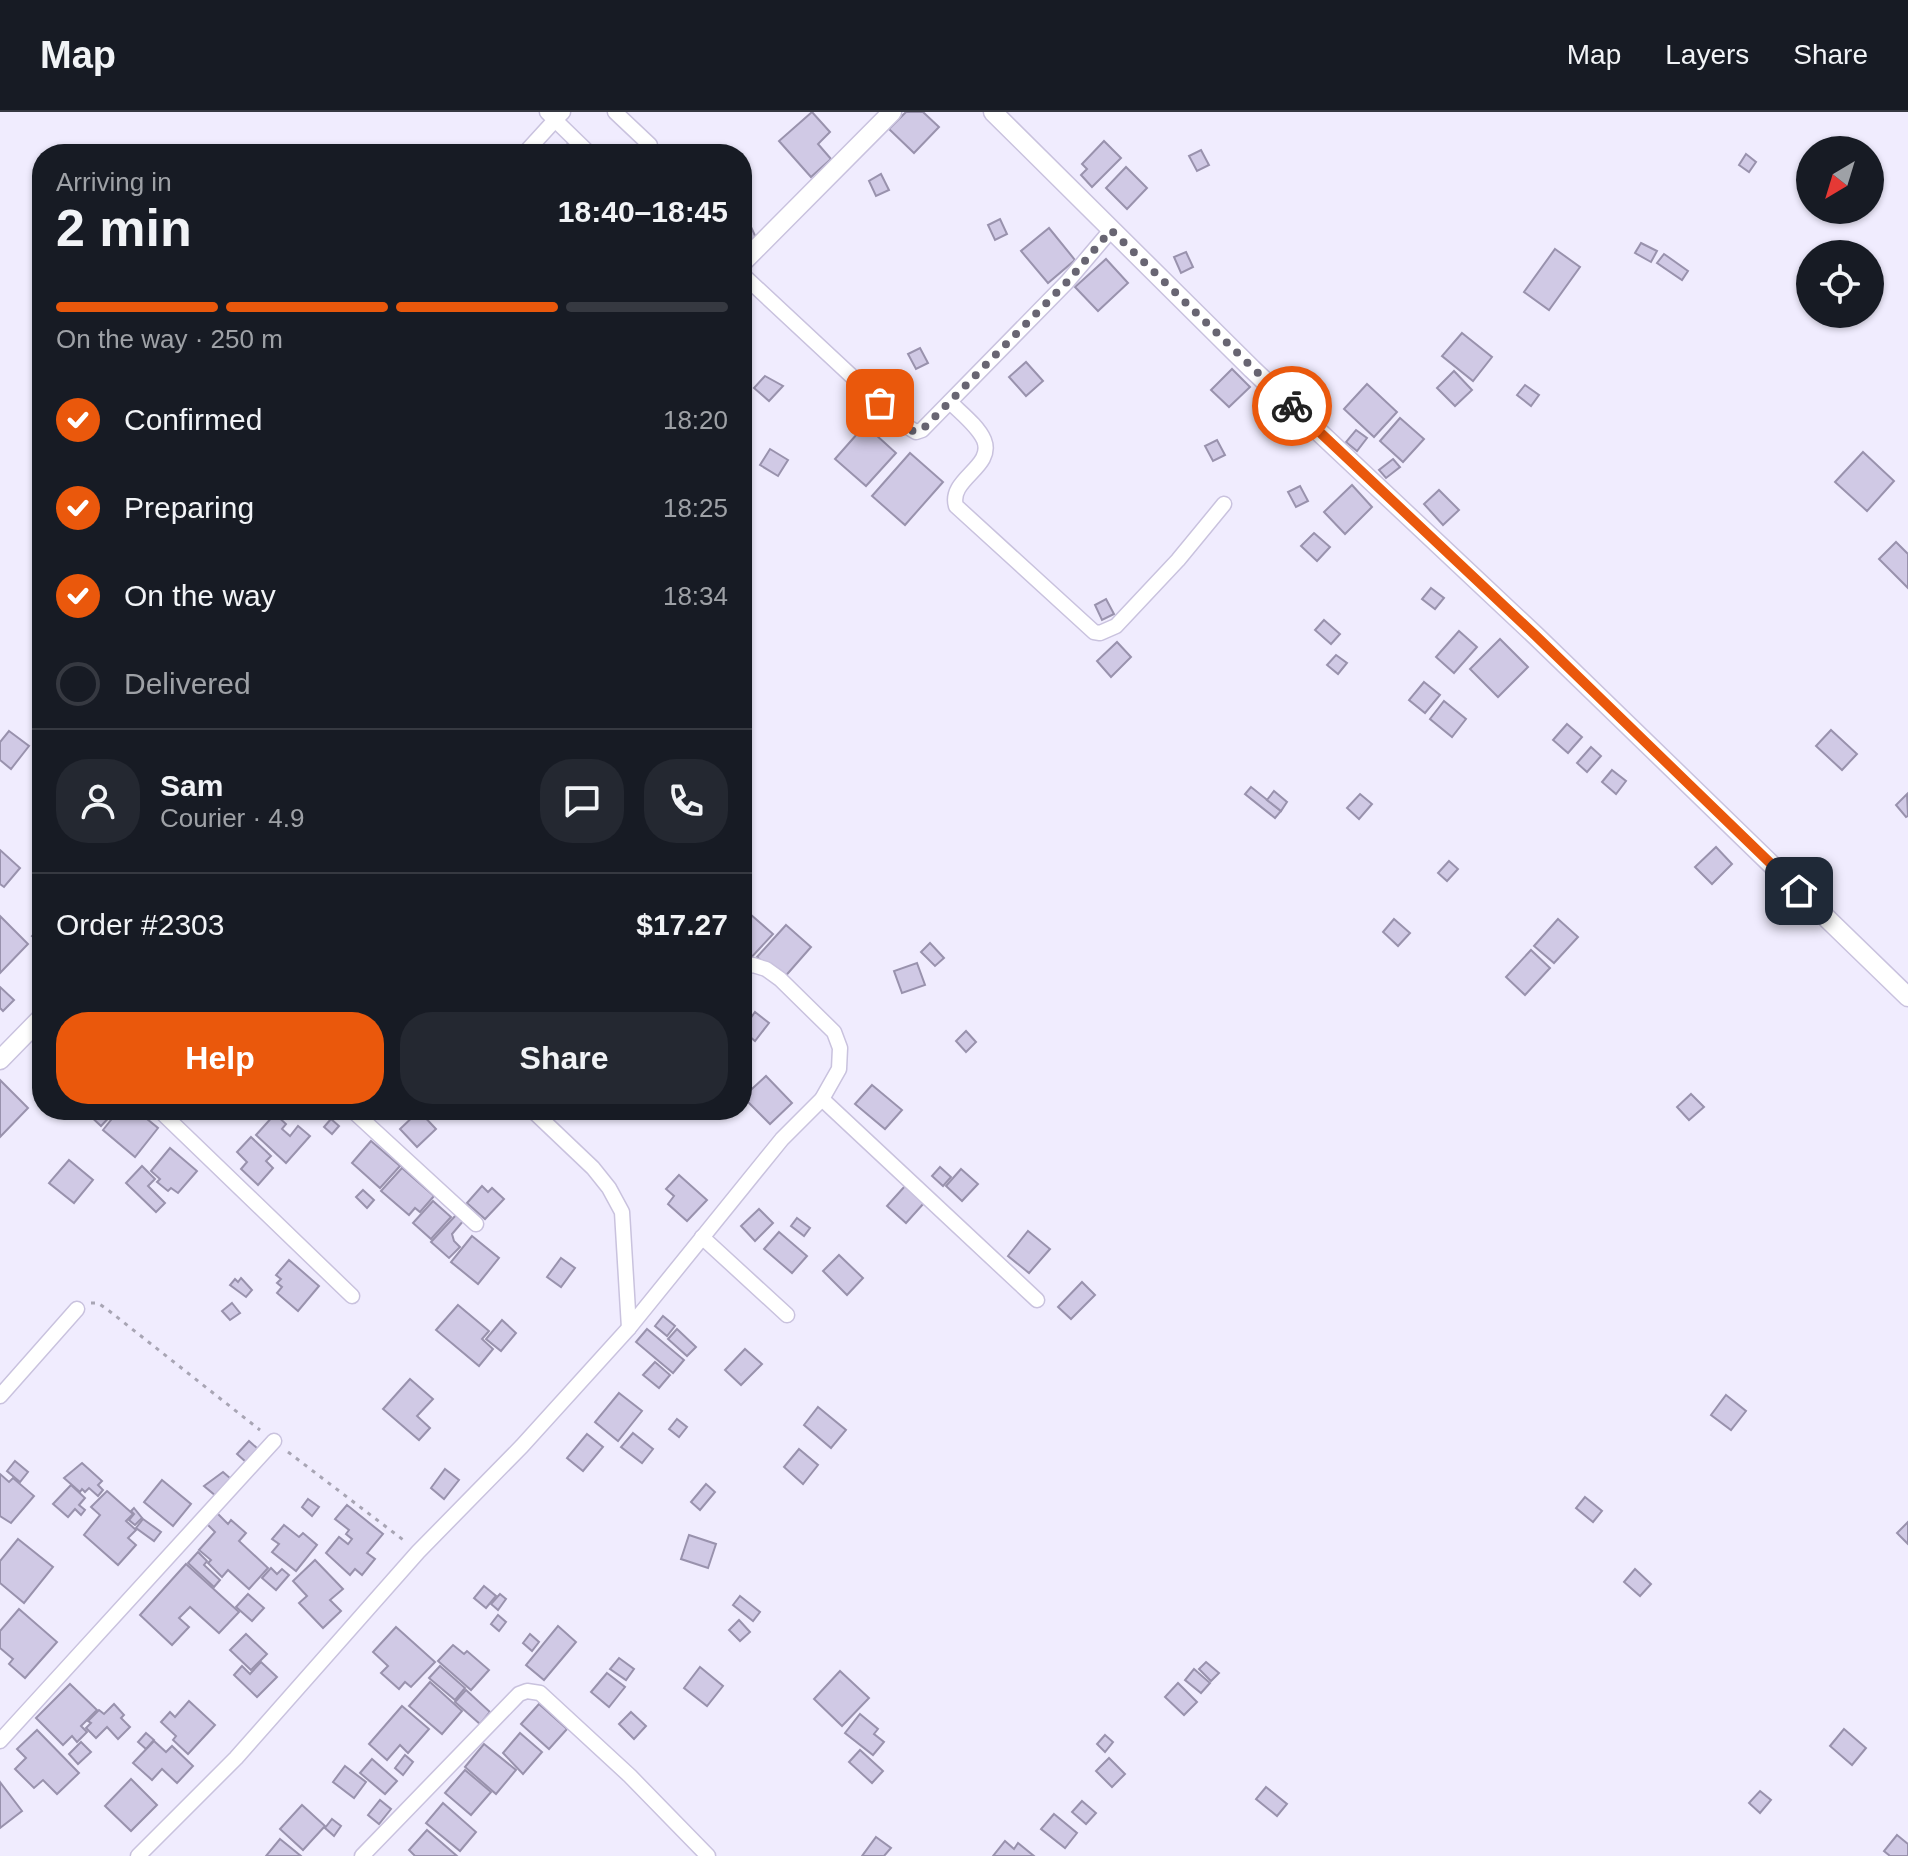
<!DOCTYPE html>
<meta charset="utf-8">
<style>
:root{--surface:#171b24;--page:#242831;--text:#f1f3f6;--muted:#9ea1a6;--line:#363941;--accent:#ea580c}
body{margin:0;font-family:Helvetica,sans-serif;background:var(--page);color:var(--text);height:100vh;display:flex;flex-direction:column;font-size:30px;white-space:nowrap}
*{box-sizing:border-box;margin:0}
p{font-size:26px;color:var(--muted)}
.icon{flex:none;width:44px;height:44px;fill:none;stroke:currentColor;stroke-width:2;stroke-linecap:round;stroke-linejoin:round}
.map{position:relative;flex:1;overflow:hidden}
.side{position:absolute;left:32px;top:32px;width:720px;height:976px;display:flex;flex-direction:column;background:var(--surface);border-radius:32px;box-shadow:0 2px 6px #0004}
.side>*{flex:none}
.needle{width:52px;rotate:218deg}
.controls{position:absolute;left:1796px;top:24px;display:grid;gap:16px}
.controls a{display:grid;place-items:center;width:88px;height:88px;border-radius:50%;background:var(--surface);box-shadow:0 2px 6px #0004;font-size:40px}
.pin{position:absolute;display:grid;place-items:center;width:68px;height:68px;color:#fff;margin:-34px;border-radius:16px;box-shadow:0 4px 12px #0006}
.courier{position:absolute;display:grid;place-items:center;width:80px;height:80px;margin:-40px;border:6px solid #ea580c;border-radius:50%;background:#fff;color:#222;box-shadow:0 2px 10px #0007}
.summary em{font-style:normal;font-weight:700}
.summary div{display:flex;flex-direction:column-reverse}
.summary{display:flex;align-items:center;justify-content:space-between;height:136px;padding:0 24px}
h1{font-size:52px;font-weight:700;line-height:60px}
.bar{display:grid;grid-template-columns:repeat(4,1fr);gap:12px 8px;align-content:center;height:96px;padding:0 24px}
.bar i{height:10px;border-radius:6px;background:var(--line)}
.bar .active{background:var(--accent)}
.bar p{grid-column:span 4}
.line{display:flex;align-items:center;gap:20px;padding:0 24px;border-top:2px solid var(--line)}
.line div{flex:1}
.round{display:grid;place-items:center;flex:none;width:84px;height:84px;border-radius:32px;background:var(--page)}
ol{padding:0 24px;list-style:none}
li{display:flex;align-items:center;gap:24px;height:88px}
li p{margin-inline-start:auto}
li .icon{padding:8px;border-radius:50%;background:var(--accent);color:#fff;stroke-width:4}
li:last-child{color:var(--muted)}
li i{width:44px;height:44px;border:4px solid var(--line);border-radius:50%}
.primary-button{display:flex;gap:16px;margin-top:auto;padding:16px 24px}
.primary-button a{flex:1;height:92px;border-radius:32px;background:var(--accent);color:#fff;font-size:32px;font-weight:700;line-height:92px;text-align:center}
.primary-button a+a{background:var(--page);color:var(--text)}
header{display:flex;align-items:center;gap:48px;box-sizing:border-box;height:112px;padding:0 40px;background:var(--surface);border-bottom:2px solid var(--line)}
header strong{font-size:38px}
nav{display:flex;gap:44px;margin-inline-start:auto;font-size:28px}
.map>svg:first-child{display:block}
.building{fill:#d0c9e5;stroke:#9992ad;stroke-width:2}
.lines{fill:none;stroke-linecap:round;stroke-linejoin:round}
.minor-casing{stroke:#c9c2de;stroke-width:17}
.tertiary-casing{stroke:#c9c2de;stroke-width:21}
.path{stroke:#a8a5b4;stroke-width:3;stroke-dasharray:4 6;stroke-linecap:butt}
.minor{stroke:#fff;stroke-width:14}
.tertiary{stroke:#fff;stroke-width:18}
.done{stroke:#686572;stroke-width:8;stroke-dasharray:0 14.4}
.route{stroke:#ea580c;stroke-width:10}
</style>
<header>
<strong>Map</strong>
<nav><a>Map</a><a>Layers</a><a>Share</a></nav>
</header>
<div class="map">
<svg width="1908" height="1744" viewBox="0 0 1908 1744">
<rect width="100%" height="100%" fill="#f0ecfe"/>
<g class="building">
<polygon points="812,0 830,20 818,32 831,47 811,65 779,29"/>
<polygon points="906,0 923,0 939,15 914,41 889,17"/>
<polygon points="1104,29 1121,46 1092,75 1081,63 1087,57 1082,52"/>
<polygon points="568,32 573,42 557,42 556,38"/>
<polygon points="1201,38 1209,53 1197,59 1189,44"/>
<polygon points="1746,42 1756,50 1749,60 1739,53"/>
<polygon points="1126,55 1147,76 1127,97 1106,76"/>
<polygon points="881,62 889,78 876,84 869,69"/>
<polygon points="1000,107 1007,122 995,128 988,113"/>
<polygon points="751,115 758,130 746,136 742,128 742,119"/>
<polygon points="1049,116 1075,148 1048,171 1021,139"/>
<polygon points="1641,131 1657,139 1651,150 1635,141"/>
<polygon points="1555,137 1580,155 1549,198 1524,180"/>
<polygon points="1186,140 1193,155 1181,161 1174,145"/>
<polygon points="1664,142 1688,159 1682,168 1657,151"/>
<polygon points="1106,147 1128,171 1098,199 1075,175"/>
<polygon points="1462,221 1492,245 1473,269 1442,244"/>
<polygon points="920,236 928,251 916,257 908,242"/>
<polygon points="1026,250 1043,269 1026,284 1009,265"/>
<polygon points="1232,257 1250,275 1229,295 1211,278"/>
<polygon points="1454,259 1472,278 1455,294 1437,276"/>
<polygon points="765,264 783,274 769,289 754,276"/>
<polygon points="1367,272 1397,300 1374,325 1344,297"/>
<polygon points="1525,273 1539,283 1531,294 1517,283"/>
<polygon points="1400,306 1424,327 1403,350 1380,329"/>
<polygon points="865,313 896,341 866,374 835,347"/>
<polygon points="1356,318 1367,326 1357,339 1346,330"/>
<polygon points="1217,328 1225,343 1213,349 1205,334"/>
<polygon points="770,337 788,348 778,364 760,353"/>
<polygon points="1863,340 1894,369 1867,399 1835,370"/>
<polygon points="910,341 943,370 905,413 872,384"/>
<polygon points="1393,347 1400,355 1386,366 1379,358"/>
<polygon points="1352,373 1372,395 1345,422 1324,400"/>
<polygon points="1300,374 1308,389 1296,395 1288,380"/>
<polygon points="1439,378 1459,398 1443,413 1424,392"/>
<polygon points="1314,421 1330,435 1317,449 1301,434"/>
<polygon points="1896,430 1908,442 1908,476 1879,447"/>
<polygon points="1431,476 1444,486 1435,497 1422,487"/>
<polygon points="1106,487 1114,502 1102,508 1095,493"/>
<polygon points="1324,508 1340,522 1331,532 1315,518"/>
<polygon points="1459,519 1477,535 1454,561 1436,545"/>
<polygon points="1500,527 1528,555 1498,585 1470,557"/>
<polygon points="1117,530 1131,545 1111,565 1097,549"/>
<polygon points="1336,543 1347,551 1338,562 1327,553"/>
<polygon points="1424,570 1440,583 1425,601 1409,588"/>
<polygon points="1444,589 1466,607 1452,625 1430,607"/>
<polygon points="1567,612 1582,625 1568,641 1553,628"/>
<polygon points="1831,618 1857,642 1842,658 1816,634"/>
<polygon points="9,619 29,634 11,657 0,648 0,630"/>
<polygon points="1591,635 1601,644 1587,660 1577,651"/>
<polygon points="1612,658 1626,669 1616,682 1602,670"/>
<polygon points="1251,675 1281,699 1275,706 1245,682"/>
<polygon points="1274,679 1287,690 1281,699 1267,688"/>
<polygon points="1360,682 1372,692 1359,707 1347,696"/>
<polygon points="1907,682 1908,704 1906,705 1896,693"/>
<polygon points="1716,735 1732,752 1712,772 1695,755"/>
<polygon points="0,738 20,756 4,775 0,772"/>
<polygon points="1449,749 1458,757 1447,769 1438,761"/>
<polygon points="750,802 773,822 748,849 742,843 742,811"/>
<polygon points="0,804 28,832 0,861"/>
<polygon points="1394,807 1410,821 1398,834 1383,820"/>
<polygon points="1558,807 1578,825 1554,851 1534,834"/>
<polygon points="42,812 42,838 36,833 38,829 32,824"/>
<polygon points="786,813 811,835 782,868 757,845"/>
<polygon points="930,831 944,846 935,854 921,840"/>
<polygon points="1531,838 1550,856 1525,883 1506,865"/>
<polygon points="917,851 925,873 902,881 894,859"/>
<polygon points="0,875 14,888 3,899 0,896"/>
<polygon points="755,900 769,911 755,929 742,918"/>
<polygon points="966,919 976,930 966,940 956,929"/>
<polygon points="766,964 792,991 770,1012 743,985"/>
<polygon points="0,968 28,996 0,1025"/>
<polygon points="872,973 902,998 885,1017 855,992"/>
<polygon points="1691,982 1704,995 1689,1008 1677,995"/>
<polygon points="90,998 116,998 101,1014 87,1001"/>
<polygon points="119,998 136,998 158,1016 135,1045 103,1018"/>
<polygon points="419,999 436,1017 417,1035 400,1017"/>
<polygon points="275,1002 286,1012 282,1017 290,1024 298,1014 310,1024 286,1051 256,1023"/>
<polygon points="331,1007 339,1014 332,1022 324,1015"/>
<polygon points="251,1025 271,1044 266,1049 273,1056 258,1073 241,1057 247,1050 237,1040"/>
<polygon points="371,1029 400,1054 380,1076 352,1051"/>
<polygon points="170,1036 197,1059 178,1081 171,1076 168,1079 157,1070 160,1067 151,1059"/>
<polygon points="69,1048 93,1068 74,1091 49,1071"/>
<polygon points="142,1054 155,1067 148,1074 165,1091 156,1100 126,1071"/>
<polygon points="940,1055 951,1065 943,1074 932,1064"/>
<polygon points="402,1056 434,1084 420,1100 415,1096 409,1103 381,1079"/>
<polygon points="961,1057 978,1072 962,1089 946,1074"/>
<polygon points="679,1063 707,1088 687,1109 668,1092 674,1084 666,1077"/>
<polygon points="482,1074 488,1080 492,1076 504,1087 485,1107 467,1091"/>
<polygon points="905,1074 924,1091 906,1111 887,1094"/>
<polygon points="363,1078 374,1088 367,1096 356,1085"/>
<polygon points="433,1089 451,1105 431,1127 413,1111"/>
<polygon points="759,1097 773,1111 755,1129 741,1114"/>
<polygon points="457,1102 464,1108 452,1122 454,1129 460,1135 449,1146 431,1130"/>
<polygon points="797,1106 810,1116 804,1124 791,1114"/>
<polygon points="1028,1119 1050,1137 1029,1161 1008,1144"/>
<polygon points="779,1120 807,1144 792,1161 764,1137"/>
<polygon points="472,1124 499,1146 478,1172 451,1150"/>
<polygon points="839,1143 863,1166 847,1183 823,1159"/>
<polygon points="561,1146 575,1156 561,1175 547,1165"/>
<polygon points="289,1148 319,1174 298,1199 277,1181 282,1175 277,1171 281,1167 276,1163"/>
<polygon points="241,1166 252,1178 246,1185 230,1173 235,1167 238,1170"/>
<polygon points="1082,1170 1095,1183 1071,1207 1058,1195"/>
<polygon points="232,1191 240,1201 230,1208 222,1199"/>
<polygon points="458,1193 489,1219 482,1227 493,1237 479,1254 436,1218"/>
<polygon points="663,1204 675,1214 667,1224 655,1214"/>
<polygon points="502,1208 516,1221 501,1239 486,1227"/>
<polygon points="647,1217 684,1248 673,1261 636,1230"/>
<polygon points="677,1217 696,1235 687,1244 668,1227"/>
<polygon points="745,1237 762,1252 741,1273 725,1258"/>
<polygon points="655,1250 670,1263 659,1276 643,1263"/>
<polygon points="410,1267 433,1287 417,1304 430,1316 419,1328 383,1297"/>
<polygon points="619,1281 642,1299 618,1329 595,1310"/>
<polygon points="1726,1283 1746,1299 1731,1318 1711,1303"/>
<polygon points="818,1295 846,1318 831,1336 804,1313"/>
<polygon points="677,1307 687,1315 679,1325 669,1317"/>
<polygon points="633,1321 653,1337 642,1351 621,1335"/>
<polygon points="587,1322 603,1335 583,1359 567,1346"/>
<polygon points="249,1329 258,1337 246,1350 237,1342"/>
<polygon points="799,1337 818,1353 803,1372 784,1355"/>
<polygon points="15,1349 28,1360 20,1370 7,1359"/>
<polygon points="82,1351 102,1369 98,1373 103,1378 98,1384 89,1376 85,1380 82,1377 80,1380 64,1366"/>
<polygon points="445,1357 459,1368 444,1387 431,1376"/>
<polygon points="223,1360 231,1367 216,1384 204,1374"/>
<polygon points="0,1362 9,1370 13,1366 34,1384 11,1411 0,1404"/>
<polygon points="162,1368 191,1392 173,1414 144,1390"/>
<polygon points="706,1372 715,1380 700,1398 691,1390"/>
<polygon points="71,1373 85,1386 79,1393 85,1398 81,1403 75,1397 68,1405 53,1392"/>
<polygon points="107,1379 133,1402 126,1409 136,1418 128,1426 136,1433 118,1453 84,1423 100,1403 91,1395"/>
<polygon points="1585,1385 1602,1399 1593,1410 1576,1396"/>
<polygon points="308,1387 319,1395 312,1404 302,1395"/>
<polygon points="347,1393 383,1422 367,1441 375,1447 362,1463 355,1457 350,1463 326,1441 339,1425 348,1432 352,1427 346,1422 349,1418 335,1407"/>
<polygon points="134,1396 142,1406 135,1413 129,1408 134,1402 131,1399"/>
<polygon points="217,1401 228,1412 231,1408 246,1421 239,1429 268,1456 249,1477 228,1458 222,1465 208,1451 211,1448 199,1438 215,1420 207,1412"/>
<polygon points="143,1407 161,1420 154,1429 136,1416"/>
<polygon points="1908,1410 1908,1432 1897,1421"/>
<polygon points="284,1413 299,1425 303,1421 317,1433 296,1459 272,1440 279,1432 272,1427"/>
<polygon points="689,1423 716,1432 708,1456 681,1447"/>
<polygon points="18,1427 53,1455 24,1491 0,1471 0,1449"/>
<polygon points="198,1440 207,1449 204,1453 220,1468 214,1475 188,1451"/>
<polygon points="315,1448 343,1477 330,1488 341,1499 323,1516 299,1491 307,1484 293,1469"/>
<polygon points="186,1452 239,1500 219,1521 190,1495 179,1506 189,1515 172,1533 140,1503"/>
<polygon points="271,1456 277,1462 282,1457 289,1463 276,1478 262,1466"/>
<polygon points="1635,1457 1651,1472 1640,1484 1624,1470"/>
<polygon points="484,1474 496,1484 486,1496 474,1486"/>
<polygon points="248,1482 264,1496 252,1509 236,1495"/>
<polygon points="500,1482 506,1487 498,1498 491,1492"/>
<polygon points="740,1484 760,1500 753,1509 733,1493"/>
<polygon points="19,1497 57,1530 25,1566 9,1552 13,1547 0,1536 0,1519"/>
<polygon points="498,1503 506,1510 499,1519 491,1512"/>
<polygon points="739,1508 750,1520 740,1529 729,1518"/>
<polygon points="558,1514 576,1530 544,1568 526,1553"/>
<polygon points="396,1515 435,1550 411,1575 405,1570 399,1577 381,1561 388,1554 373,1540"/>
<polygon points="246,1522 267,1542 251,1558 230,1538"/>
<polygon points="530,1522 539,1530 532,1539 523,1531"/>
<polygon points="453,1533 464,1542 467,1539 489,1558 471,1578 438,1549"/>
<polygon points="619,1546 634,1557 626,1568 610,1557"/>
<polygon points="261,1550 277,1565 257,1585 234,1563 242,1554 250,1562"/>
<polygon points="1206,1550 1219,1561 1211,1569 1199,1557"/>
<polygon points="440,1554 465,1576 455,1588 429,1566"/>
<polygon points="700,1555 723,1574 707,1594 684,1576"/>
<polygon points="1194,1557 1210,1571 1201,1581 1185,1568"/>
<polygon points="840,1559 869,1586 842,1614 814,1587"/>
<polygon points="607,1561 625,1575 609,1595 591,1580"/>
<polygon points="430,1570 462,1599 442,1622 409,1594"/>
<polygon points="1178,1571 1197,1590 1184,1603 1165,1585"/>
<polygon points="70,1572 97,1598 81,1614 87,1620 77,1630 72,1624 63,1633 36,1606"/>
<polygon points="466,1578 490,1600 480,1612 455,1590"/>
<polygon points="189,1589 215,1613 188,1642 173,1628 176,1624 161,1610 170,1600 175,1605"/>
<polygon points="114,1592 124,1603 121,1606 130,1615 118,1627 107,1615 96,1626 86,1616 91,1611 88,1609 99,1598 104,1602"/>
<polygon points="539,1592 567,1617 549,1637 521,1612"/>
<polygon points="402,1594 429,1617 408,1641 400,1633 387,1648 369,1632"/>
<polygon points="631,1600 646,1614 634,1627 619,1612"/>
<polygon points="860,1602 878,1617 874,1622 884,1630 873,1643 845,1621"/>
<polygon points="1844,1617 1866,1636 1852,1653 1830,1634"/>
<polygon points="37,1618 79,1661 57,1682 43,1668 34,1676 15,1657 26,1646 17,1637"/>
<polygon points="146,1621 154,1628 146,1637 138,1630"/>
<polygon points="520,1621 542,1640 523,1662 503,1641"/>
<polygon points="1105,1623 1113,1630 1105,1640 1097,1632"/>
<polygon points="154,1629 166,1640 172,1634 193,1654 177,1671 162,1657 152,1668 133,1651"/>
<polygon points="81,1630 91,1640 78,1652 69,1642"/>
<polygon points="484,1632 516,1658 496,1682 465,1655"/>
<polygon points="860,1638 883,1659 872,1671 849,1650"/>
<polygon points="405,1643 413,1650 403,1663 395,1656"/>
<polygon points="1109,1646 1125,1662 1112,1675 1096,1659"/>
<polygon points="372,1647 397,1669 385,1682 360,1661"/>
<polygon points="345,1654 366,1670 354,1686 333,1670"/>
<polygon points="465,1658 491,1680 471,1703 445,1681"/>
<polygon points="131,1667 157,1693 131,1719 105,1694"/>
<polygon points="0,1670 22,1699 0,1716"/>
<polygon points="1266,1675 1287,1692 1277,1704 1256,1687"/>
<polygon points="1760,1679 1771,1688 1760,1701 1749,1691"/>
<polygon points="380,1688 391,1697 379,1712 368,1703"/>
<polygon points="1082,1689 1096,1701 1086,1712 1072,1700"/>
<polygon points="443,1691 476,1720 460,1739 426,1711"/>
<polygon points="302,1693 325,1714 303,1738 280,1717"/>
<polygon points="1054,1702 1077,1721 1065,1736 1041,1717"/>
<polygon points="332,1707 341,1714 334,1724 325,1716"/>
<polygon points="427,1718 457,1744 415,1744 409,1738"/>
<polygon points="1897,1723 1908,1732 1908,1744 1890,1744 1884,1739"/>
<polygon points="876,1725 891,1736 884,1744 862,1744"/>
<polygon points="280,1727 301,1744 266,1744"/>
<polygon points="1005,1729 1014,1737 1018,1731 1034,1744 993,1744"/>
</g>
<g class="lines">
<g class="minor-casing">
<g id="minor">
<polyline points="563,0 555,8 590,42"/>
<polyline points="615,0 650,33"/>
<polyline points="524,42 555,8 547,0"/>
<polyline points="742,162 903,312 916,320 922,318 1067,170 1111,118"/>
<path d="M950,290c11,11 28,24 34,38 11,27 -36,39 -28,66l138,126 6,1 16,-7 62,-66 46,-56"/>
<polyline points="822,987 1037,1188"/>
<polyline points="159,998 352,1184"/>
<polyline points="352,998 476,1112"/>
<polyline points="532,998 593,1056 609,1076 622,1100 629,1216"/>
<polyline points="702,1125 787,1203"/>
<polyline points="0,1284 77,1197"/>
<polyline points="0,1629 274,1329"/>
<polyline points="138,1744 236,1646 418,1440 522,1334 629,1216 782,1027 822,987 839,957 840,936 834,920 780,867 766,857 753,853 742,855"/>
<polyline points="362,1744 519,1582 527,1579 540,1581 630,1664 708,1744"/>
</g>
</g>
<g class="tertiary-casing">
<g id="tertiary">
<polyline points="993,0 1252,257 1536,524 1908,885"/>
<polyline points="742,151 892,0"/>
<polyline points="0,948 42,905"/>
</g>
</g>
<g class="path">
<polyline points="91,1191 98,1191 108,1198 260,1318"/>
<polyline points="288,1340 406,1430"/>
</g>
<use href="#minor" class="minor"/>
<use href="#tertiary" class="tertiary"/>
</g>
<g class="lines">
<polyline class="done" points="880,291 911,319 922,318 1067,170 1111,118 1292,294"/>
<polyline class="route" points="1292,294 1536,524 1799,779"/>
</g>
</svg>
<div class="controls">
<a><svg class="needle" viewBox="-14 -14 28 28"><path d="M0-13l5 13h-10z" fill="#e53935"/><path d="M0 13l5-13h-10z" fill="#9ea1a6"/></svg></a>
<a><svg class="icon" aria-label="locate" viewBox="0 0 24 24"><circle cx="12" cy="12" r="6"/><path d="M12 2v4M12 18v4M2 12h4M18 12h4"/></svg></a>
</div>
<div class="pin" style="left:880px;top:291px;background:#ea580c"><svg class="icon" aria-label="bag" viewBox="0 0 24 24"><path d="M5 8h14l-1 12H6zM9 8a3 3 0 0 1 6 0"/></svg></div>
<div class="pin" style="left:1799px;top:779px;background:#1f2937"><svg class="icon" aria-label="home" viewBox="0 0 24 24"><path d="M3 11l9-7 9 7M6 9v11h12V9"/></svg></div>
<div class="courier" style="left:1292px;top:294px"><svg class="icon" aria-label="bike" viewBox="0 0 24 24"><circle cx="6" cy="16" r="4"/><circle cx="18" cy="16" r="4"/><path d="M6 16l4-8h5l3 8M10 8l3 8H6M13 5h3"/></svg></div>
<section class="side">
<div class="summary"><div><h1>2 min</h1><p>Arriving in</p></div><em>18:40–18:45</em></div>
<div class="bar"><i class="active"></i><i class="active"></i><i class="active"></i><i></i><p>On the way · 250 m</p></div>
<ol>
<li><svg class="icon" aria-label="check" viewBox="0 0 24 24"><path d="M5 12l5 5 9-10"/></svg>Confirmed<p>18:20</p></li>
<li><svg class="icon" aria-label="check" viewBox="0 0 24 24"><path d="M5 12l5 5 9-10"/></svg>Preparing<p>18:25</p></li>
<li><svg class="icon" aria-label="check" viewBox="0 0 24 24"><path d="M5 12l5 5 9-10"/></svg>On the way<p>18:34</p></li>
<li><i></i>Delivered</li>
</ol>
<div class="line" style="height:144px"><a class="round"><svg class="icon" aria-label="person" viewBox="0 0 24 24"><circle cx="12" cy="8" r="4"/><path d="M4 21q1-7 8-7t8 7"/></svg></a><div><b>Sam</b><p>Courier · 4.9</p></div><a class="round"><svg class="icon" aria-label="chat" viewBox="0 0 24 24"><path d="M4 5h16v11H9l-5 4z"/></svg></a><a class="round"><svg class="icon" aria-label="phone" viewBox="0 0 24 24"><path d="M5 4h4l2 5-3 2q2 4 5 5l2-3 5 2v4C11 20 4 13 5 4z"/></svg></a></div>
<div class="line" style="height:104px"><div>Order #2303</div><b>$17.27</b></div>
<div class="primary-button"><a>Help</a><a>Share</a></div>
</section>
</div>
